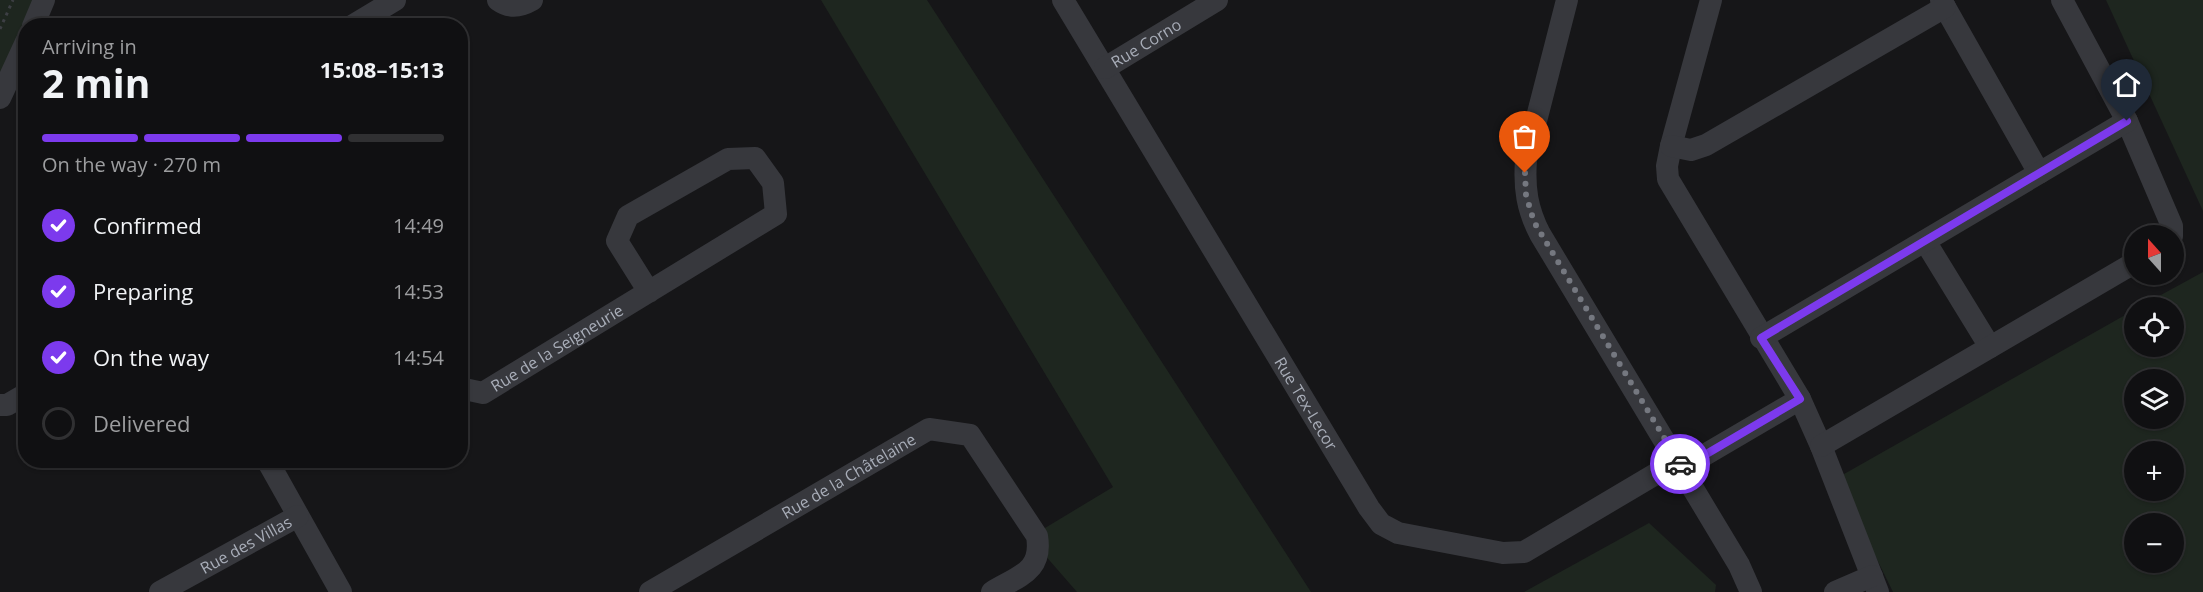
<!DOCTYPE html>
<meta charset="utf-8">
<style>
:root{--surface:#101012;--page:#19191b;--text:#f1f3f6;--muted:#9c9d9f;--line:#303032;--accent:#7c3aed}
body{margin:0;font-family:"Open Sans",sans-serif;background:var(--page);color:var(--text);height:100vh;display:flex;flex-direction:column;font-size:22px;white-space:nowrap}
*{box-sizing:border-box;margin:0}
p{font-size:20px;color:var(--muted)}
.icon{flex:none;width:33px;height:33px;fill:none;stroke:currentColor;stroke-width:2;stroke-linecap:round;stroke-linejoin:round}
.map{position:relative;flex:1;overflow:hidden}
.side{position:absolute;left:18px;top:18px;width:450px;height:450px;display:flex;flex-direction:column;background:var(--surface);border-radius:24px;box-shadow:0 2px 4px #0004,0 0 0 2px var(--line)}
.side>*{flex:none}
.needle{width:39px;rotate:339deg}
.buttons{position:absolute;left:2124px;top:225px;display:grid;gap:12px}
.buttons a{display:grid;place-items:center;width:60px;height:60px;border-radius:50%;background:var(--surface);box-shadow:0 2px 4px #0004,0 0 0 2px var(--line);font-size:30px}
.pin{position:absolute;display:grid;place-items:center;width:51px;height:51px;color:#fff;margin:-62px -26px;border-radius:50% 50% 50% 0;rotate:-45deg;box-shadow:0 0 6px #0007}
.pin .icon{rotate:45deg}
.courier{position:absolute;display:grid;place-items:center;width:60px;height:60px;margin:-30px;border:4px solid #7c3aed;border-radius:50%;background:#fff;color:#222;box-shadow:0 2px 8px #0007}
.summary em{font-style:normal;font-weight:700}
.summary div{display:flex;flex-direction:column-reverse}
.summary{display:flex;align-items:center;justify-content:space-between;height:102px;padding:0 24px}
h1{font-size:39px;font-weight:700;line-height:45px}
.bar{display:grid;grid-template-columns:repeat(4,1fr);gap:9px 6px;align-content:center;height:72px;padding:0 24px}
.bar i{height:8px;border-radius:4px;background:var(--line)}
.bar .current{background:var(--accent)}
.bar p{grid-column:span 4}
ol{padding:0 24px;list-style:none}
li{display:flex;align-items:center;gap:18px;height:66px}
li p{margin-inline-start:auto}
li .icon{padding:6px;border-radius:50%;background:var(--accent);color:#fff;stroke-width:4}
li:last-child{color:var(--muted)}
li i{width:33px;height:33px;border:3px solid var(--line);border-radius:50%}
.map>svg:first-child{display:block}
.green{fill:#1e261f;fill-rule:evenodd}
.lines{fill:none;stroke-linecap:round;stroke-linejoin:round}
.path{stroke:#3d3f44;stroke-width:3;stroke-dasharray:3 4.5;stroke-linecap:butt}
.minor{stroke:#37383d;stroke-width:22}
.done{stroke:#757880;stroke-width:6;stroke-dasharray:0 10.8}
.route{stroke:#7c3aed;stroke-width:8}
.labels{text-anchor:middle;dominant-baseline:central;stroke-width:5;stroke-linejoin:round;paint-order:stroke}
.street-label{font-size:16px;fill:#a8adb8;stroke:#111113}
</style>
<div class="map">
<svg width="2203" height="592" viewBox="0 0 2203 592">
<rect width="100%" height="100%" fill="#161618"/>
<g class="green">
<polygon points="0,0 44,0 0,98"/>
<polygon points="821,0 927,0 1311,592 1077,592 1043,553 1040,531 1113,487"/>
<polygon points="2106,0 2203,0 2203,211"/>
<path d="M2203,272v320h-310l-56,-114 297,-168v36h40v-38l-35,-1zM2134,380h40v38h-40zM2134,452h40v38h-40zM2134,524h40v38h-40z"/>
<polygon points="1649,523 1716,585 1715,592 1524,592"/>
</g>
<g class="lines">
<polyline class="path" points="0,29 13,0"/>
<g class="minor">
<path d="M498,0c11,8 22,7 34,0"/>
<path id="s1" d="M1063,0l306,508 12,16 17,9 105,20 21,-1 135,-80 37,-12 104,-61"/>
<path d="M1567,0l-41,160c-2,28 1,49 14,74l199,331 12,27"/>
<polyline points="1711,0 1671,146 1667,166 1668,179 1800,399 1821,446 1878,592"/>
<polyline points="1941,0 2039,173"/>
<polyline points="2062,0 2127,121 2172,226 2172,236"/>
<polyline points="33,26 44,0"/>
<polyline points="352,26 395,0"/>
<path id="s2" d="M1105,68l112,-68"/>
<polyline points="0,98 26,42"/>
<polyline points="1671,146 1691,150 1706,145 1945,7"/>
<polyline points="1925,241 1990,347"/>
<polyline points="1761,338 2127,121"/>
<path id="s3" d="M460,388l23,5 293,-179 -3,-31 -18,-25 -27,1 -100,57 -11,25 32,51"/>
<polyline points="0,405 7,405 26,394"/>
<polyline points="1821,446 2134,263"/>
<polyline points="267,460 341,592"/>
<path id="s4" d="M160,592l138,-76"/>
<path id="s5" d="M650,592l279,-163 41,6 67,101c6,36 -19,40 -45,56"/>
<polyline points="1835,592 1872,576"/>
</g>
</g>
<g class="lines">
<polyline class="done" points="1525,173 1526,195 1534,222 1680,464"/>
<polyline class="route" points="1680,464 1703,456 1800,399 1761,338 2127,121"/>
</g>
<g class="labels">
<g class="street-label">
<text stroke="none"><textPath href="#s2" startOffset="48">Rue Corno</textPath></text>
<text stroke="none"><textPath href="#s3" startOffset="110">Rue de la Seigneurie</textPath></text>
<text stroke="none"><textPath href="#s1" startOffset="471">Rue Tex-Lecor</textPath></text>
<text stroke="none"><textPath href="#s5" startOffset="230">Rue de la Châtelaine</textPath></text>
<text stroke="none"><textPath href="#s4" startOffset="98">Rue des Villas</textPath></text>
</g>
</g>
</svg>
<div class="buttons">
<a><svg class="needle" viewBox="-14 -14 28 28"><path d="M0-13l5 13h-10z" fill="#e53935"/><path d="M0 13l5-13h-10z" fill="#9c9d9f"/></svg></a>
<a><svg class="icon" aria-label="locate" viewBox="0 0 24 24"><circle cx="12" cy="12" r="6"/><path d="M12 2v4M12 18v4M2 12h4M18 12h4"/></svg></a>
<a><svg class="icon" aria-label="layers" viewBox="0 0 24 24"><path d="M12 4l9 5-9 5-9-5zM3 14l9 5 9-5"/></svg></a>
<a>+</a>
<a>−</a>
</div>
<div class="pin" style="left:1525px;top:173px;background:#ea580c"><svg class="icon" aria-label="bag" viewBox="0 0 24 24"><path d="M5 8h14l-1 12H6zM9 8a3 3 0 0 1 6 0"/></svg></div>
<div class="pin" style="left:2127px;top:121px;background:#1f2937"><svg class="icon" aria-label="home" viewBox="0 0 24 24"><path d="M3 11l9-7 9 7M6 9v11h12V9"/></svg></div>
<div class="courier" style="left:1680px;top:464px"><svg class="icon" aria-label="car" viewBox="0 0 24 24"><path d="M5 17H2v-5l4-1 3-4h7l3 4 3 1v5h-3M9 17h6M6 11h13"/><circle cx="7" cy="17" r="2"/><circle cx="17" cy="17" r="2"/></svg></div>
<section class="side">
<div class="summary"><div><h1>2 min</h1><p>Arriving in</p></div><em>15:08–15:13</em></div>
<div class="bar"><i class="current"></i><i class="current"></i><i class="current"></i><i></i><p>On the way · 270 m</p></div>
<ol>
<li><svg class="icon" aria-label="check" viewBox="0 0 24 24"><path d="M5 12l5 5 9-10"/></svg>Confirmed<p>14:49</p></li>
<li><svg class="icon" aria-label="check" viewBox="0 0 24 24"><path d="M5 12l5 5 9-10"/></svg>Preparing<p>14:53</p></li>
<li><svg class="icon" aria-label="check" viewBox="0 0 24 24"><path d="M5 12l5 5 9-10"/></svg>On the way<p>14:54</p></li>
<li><i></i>Delivered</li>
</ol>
</section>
</div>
